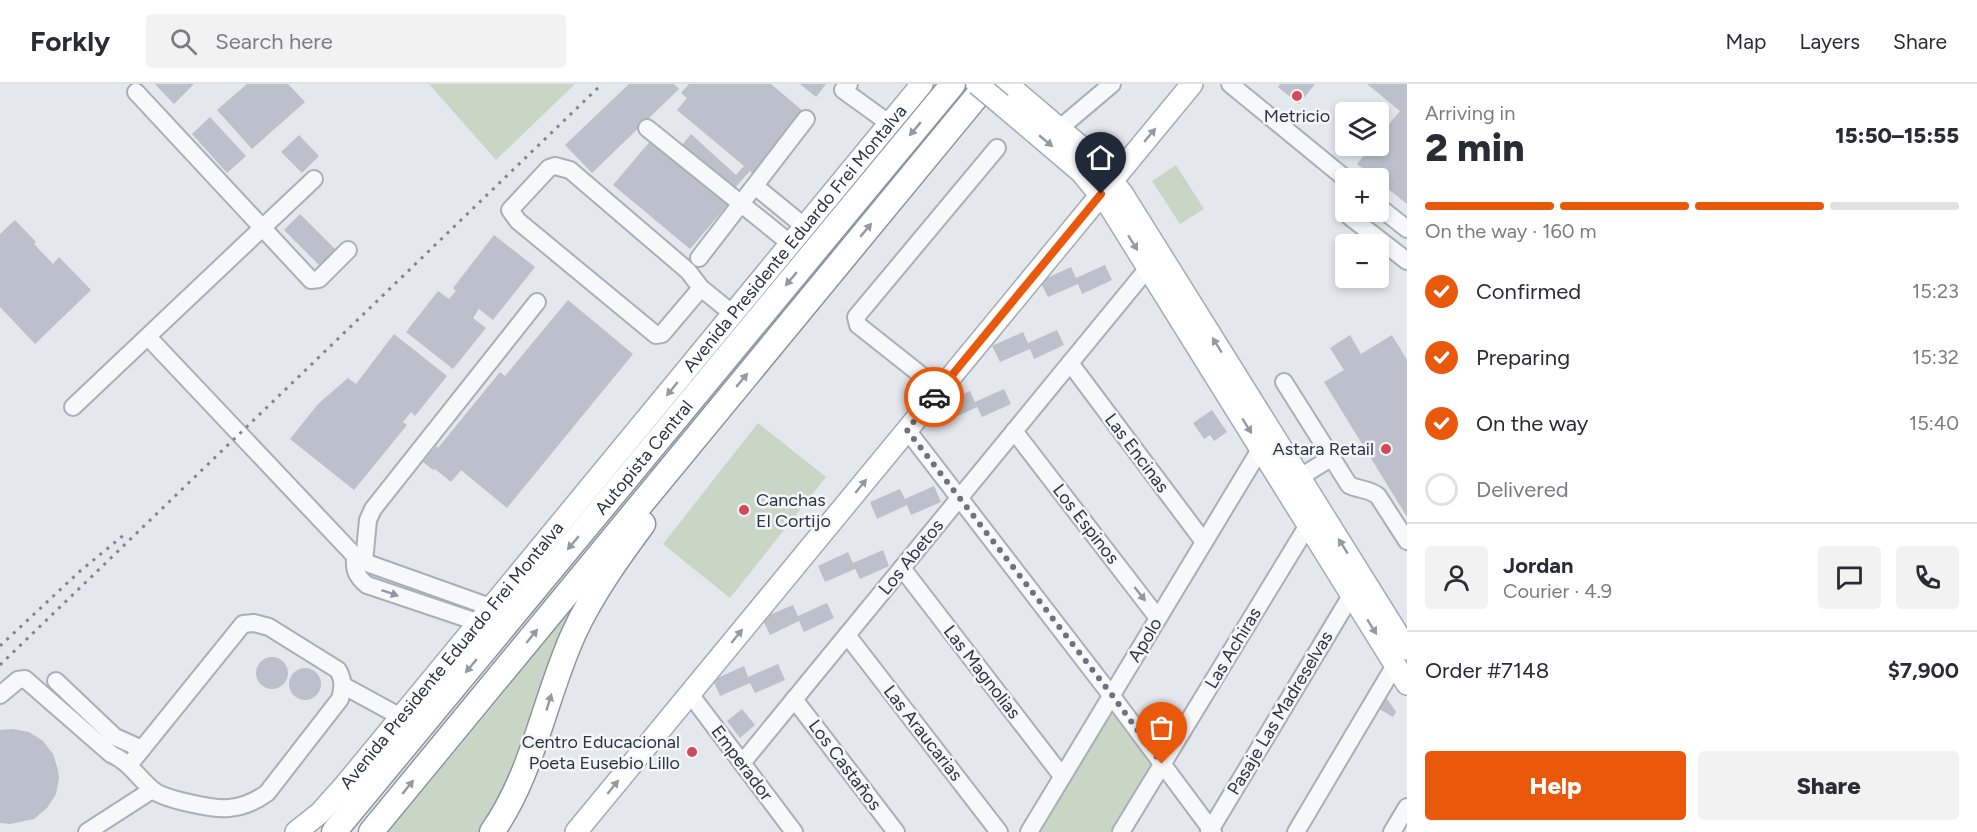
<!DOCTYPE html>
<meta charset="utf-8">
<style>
:root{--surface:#fff;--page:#f2f2f3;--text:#2b2b33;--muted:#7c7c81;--line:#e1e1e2;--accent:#ea580c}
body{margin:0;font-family:Figtree,sans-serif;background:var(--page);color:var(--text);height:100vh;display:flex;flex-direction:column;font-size:22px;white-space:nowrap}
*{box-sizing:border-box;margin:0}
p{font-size:20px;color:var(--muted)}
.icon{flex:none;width:33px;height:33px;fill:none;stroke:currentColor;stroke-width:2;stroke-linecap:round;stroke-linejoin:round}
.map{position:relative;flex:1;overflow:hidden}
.panel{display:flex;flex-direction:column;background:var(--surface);width:570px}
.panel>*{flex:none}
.tools{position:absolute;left:1335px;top:18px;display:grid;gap:12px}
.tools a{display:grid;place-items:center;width:54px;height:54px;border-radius:6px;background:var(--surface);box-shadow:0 3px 9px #0003;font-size:30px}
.pin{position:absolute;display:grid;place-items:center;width:51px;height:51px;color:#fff;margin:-62px -26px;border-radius:50% 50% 50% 0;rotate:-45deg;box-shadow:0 0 6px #0007}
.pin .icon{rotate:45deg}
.courier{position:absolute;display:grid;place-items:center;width:60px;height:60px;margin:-30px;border:4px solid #ea580c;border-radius:50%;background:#fff;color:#222;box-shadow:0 2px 8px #0007}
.headline em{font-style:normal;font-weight:800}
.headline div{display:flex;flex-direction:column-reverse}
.headline{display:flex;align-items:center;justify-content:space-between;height:102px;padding:0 18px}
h1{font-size:39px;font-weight:800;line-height:45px}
.bar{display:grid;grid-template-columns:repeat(4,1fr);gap:9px 6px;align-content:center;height:72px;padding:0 18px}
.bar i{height:8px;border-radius:4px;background:var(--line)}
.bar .current{background:var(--accent)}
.bar p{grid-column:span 4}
.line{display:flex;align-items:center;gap:15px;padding:0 18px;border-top:2px solid var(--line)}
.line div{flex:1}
.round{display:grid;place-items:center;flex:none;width:63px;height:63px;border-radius:6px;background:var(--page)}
ol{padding:0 18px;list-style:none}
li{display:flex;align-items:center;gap:18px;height:66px}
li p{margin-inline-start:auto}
li .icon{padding:6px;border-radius:50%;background:var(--accent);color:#fff;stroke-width:4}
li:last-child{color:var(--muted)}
li i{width:33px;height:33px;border:3px solid var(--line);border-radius:50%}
.button{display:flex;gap:12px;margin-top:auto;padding:12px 18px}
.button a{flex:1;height:69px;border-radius:6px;background:var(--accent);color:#fff;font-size:24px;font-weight:800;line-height:69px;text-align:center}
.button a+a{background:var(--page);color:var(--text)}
header{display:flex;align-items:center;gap:36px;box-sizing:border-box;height:84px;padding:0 30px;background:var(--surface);border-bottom:2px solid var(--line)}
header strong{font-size:28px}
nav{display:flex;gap:33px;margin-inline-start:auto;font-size:21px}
.search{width:420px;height:54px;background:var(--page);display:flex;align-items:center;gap:15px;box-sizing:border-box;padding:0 21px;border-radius:6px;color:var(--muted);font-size:22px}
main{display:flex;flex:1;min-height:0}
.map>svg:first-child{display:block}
.green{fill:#c9d6c5}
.building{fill:#bbc0ca}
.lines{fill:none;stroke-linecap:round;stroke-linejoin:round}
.minor-casing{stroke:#a9aeb7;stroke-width:20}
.major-casing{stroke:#a3abb8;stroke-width:24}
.highway-casing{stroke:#8b94a3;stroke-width:27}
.minor{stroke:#f7f8fa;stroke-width:16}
.major{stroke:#fff;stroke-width:21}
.highway{stroke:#fff;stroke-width:24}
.rail{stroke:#7d8696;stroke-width:3;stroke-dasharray:3 6;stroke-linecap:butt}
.major-bridge-casing{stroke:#a3abb8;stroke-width:24;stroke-linecap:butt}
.major-bridge{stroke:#fff;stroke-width:21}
.oneway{fill:#959aa2}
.oneway2{fill:#9196a0}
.done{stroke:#6c737f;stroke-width:6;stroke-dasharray:0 10.8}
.route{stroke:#ea580c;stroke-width:8}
.poi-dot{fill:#d1495b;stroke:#f4f6f9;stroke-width:2}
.labels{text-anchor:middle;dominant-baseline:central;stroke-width:5;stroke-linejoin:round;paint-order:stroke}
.poi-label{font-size:18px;fill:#2b3445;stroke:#f4f6f9;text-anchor:end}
.street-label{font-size:18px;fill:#2b3445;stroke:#f4f6f9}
</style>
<header>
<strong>Forkly</strong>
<div class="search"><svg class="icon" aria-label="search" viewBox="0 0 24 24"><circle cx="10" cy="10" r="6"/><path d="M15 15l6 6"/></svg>Search here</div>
<nav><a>Map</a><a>Layers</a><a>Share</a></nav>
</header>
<main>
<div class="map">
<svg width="1407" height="748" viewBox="0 0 1407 748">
<rect width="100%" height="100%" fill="#e4e7ec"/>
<g class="green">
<polygon points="429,0 575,0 496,76"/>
<polygon points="1176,81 1204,125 1180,140 1152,97"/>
<polygon points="758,339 826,393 730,514 663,460"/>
<polygon points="591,501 519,684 483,748 388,748 489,627"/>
<polygon points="1111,624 1155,680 1113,748 1038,748"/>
</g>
<g class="building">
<polygon points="155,0 194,0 174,20"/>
<polygon points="247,0 288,0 305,18 252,65 217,26"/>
<polygon points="629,0 674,0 679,5 592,89 565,61"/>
<polygon points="689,0 771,0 803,27 752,89 750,87 732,107 678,66 691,50 736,91 744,82 677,26 687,14 681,9"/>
<polygon points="800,0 826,0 816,13"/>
<polygon points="1280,0 1315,0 1299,20 1278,3"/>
<polygon points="1367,0 1407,0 1407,120 1378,97 1378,94 1376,94 1357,80 1372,62 1378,62 1378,53 1400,27"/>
<polygon points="210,33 246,72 227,89 192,50"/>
<polygon points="299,51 319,72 302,89 281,68"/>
<polygon points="652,55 729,119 690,165 613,101"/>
<polygon points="300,130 336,166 320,182 284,146"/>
<polygon points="15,136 36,158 34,160 53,180 59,173 91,206 35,260 0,223 0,150"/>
<polygon points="494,151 535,183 493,236 479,225 473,234 486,244 453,285 406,248 438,207 449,215 456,207 453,204"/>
<polygon points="1105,181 1112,196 1082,210 1078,200 1048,213 1040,197 1071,183 1076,194"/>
<polygon points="568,216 633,270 507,424 461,386 451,398 435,385 433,386 423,378 436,362 438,364 500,288 505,292"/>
<polygon points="1057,246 1064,261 1034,275 1030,265 1000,278 992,262 1023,248 1028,259"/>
<polygon points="394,250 447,292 415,332 411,328 403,338 407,341 354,406 290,355 318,320 348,294 356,300"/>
<polygon points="1350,251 1361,270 1392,251 1407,276 1407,433 1324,298 1344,286 1330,264"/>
<polygon points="1004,305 1011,320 982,333 977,323 947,337 940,320 970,307 975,318"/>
<polygon points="1212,326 1227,348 1214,357 1210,351 1204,355 1193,339"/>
<polygon points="934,402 941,418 911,431 907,421 877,435 870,418 900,405 905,415"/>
<polygon points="883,466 889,482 860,495 855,485 825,498 818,482 848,468 853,479"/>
<polygon points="827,519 834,534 804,548 799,537 770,551 762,534 793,521 798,532"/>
<circle cx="272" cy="589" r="16"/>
<polygon points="778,580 785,596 755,609 750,599 720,612 713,596 744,582 748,593"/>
<circle cx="305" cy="600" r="16"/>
<polygon points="1386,613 1396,628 1393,633 1379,625"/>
<polygon points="742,625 755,641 740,654 727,637"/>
<polygon points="13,645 29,648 43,657 53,670 58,686 59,694 56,710 47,724 34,735 10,740 0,739 0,646"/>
</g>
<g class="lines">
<g class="minor-casing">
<g id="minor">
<polyline points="849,0 843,6 890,40"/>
<polyline points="1230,0 1346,95"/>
<polyline points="136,8 311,196 319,195 348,166"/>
<polyline points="647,44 791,160"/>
<polyline points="1060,44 1112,0"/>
<polyline points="755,102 805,143"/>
<polyline points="1378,122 1407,145"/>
<polyline points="1349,132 1407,177"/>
<polyline points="699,174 806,35"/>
<polyline points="701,204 662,250 656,251 518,137 510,126 549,84 555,82 570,86 688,187 701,204 733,230"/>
<polyline points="148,253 355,472 364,478 493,524"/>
<polyline points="1070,279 1204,458"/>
<path d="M1284,298l65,103c10,5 21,4 29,11l29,45"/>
<polyline points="940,306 858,241 856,233 997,64"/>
<polyline points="73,323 314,95"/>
<polyline points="907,346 1111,611 1213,748"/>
<polyline points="1014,347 1158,534"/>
<polyline points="1300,393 1331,374"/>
<path d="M355,472c-1,14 1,20 12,29l113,38"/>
<polyline points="364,478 368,436 373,425 537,218"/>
<polyline points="902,484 1062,692"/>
<polyline points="847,551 999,748"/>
<polyline points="56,597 115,653 142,665"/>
<polyline points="344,602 401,633"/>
<polyline points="690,610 794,748"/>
<path d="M0,611l18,-15 7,-1 86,75c19,8 27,24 42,36 10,9 62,20 76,18 13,-1 27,-7 38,-15l73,-94c3,-12 4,-18 -2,-29l-69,-43 -15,-4 -11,1 -114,141"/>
<polyline points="794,615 896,748"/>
<polyline points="742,679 1148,184"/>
<polyline points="87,748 152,706"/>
<polyline points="1029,748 1261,364"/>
<polyline points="1121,748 1308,441"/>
<polyline points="1209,748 1352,510"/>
<polyline points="1296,748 1395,581"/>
<polyline points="1392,748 1407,723"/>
</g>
</g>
<g class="major-casing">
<g id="major">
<polyline points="1007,0 1087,68 1122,109 1407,565"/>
<polyline points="1001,20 1081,88 1110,123 1407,600"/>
<path id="s1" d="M296,748l24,-19 25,-28 577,-701"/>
<polyline points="576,748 1192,0"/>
</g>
</g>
<g class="highway-casing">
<g id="highway">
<path id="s2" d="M334,748l619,-748"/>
<polyline points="371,748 987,0"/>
<path d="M492,748c42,-60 52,-133 82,-199 18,-39 44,-75 69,-109"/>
</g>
</g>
<use href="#minor" class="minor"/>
<use href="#major" class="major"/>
<use href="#highway" class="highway"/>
<g class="rail">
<polyline points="0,562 79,488 125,450"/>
<polyline points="0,581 602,0"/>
</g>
<g class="major-bridge-casing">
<polyline id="major-bridge" points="977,0 1001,20"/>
</g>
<use href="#major-bridge" class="major-bridge"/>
</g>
<defs><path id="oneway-solid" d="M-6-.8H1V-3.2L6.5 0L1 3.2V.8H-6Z" transform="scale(1.5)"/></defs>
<g class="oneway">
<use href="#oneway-solid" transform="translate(915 45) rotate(130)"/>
<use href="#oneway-solid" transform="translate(1150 51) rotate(-50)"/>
<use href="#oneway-solid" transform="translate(1046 57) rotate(40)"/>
<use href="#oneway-solid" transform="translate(866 146) rotate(-50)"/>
<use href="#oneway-solid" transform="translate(1133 159) rotate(58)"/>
<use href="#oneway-solid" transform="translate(791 195) rotate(130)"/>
<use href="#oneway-solid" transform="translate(1217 261) rotate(-122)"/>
<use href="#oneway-solid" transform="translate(742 296) rotate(-50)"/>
<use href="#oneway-solid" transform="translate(672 305) rotate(129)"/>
<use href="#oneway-solid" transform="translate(1247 342) rotate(58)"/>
<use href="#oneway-solid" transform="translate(861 402) rotate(-51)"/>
<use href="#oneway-solid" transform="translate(573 459) rotate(130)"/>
<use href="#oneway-solid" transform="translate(1343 462) rotate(-122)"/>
<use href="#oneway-solid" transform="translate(1372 543) rotate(58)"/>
<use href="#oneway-solid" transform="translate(532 552) rotate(-51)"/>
<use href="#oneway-solid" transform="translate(737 552) rotate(-51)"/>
<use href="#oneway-solid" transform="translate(471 582) rotate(130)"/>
<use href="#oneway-solid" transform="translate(549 618) rotate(-73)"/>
<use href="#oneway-solid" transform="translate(408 703) rotate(-51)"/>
<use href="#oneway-solid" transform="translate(613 703) rotate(-51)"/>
</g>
<g class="oneway2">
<use href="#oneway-solid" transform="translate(390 509) rotate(19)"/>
<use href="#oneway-solid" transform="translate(1140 510) rotate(52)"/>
</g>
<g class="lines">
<polyline class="done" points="934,313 907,346 1112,611 1162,680"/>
<polyline class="route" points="934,313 1101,110"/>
</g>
<g class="poi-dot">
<circle cx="1297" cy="12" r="6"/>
<circle cx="1386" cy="365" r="6"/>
<circle cx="744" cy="426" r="6"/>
<circle cx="692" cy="668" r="6"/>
</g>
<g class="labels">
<g class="poi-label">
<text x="1297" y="32" text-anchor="middle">Metricio</text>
<text x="1374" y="365">Astara Retail</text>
<text x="756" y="416" text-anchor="start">Canchas<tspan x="756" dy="21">El Cortijo</tspan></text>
<text x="680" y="658">Centro Educacional<tspan x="680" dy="21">Poeta Eusebio Lillo</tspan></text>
</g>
<g class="street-label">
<text stroke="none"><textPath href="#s1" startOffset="776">Avenida Presidente Eduardo Frei Montalva</textPath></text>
<text transform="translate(1137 369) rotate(53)">Las Encinas</text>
<text stroke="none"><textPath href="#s2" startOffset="486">Autopista Central</textPath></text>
<text transform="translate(1086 440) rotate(52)">Los Espinos</text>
<text transform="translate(911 473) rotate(-51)">Los Abetos</text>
<text transform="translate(1145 556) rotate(-59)">Apolo</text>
<text transform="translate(1233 564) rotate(-59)">Las Achiras</text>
<text stroke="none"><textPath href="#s1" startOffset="236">Avenida Presidente Eduardo Frei Montalva</textPath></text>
<text transform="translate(982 588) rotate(52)">Las Magnolias</text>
<text transform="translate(1280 629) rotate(-59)">Pasaje Las Madreselvas</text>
<text transform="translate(923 649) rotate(52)">Las Araucarias</text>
<text transform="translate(742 679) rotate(53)">Emperador</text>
<text transform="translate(845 681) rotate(53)">Los Castaños</text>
</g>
</g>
</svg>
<div class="tools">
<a><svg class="icon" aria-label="layers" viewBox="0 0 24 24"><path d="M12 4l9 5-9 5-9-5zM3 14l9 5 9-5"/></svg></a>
<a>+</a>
<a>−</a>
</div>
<div class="pin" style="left:1162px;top:680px;background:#ea580c"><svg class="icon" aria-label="bag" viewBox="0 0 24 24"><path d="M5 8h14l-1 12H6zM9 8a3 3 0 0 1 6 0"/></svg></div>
<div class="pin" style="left:1101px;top:110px;background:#1f2937"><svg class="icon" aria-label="home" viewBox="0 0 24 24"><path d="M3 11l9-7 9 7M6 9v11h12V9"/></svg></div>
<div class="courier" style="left:934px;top:313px"><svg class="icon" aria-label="car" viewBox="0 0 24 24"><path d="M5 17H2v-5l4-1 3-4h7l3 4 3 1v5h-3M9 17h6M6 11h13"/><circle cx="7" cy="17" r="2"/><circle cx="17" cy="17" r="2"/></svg></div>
</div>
<section class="panel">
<div class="headline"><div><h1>2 min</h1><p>Arriving in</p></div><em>15:50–15:55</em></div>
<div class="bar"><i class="current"></i><i class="current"></i><i class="current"></i><i></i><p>On the way · 160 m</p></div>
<ol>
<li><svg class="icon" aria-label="check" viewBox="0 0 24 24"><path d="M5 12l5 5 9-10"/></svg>Confirmed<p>15:23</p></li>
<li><svg class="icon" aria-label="check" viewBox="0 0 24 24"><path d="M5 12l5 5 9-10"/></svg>Preparing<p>15:32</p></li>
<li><svg class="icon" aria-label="check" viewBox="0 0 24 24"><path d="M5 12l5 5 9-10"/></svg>On the way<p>15:40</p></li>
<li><i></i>Delivered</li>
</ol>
<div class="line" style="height:108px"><a class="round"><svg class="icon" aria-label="person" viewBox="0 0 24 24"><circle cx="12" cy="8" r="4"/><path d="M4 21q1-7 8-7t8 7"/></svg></a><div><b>Jordan</b><p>Courier · 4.9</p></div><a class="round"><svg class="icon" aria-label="chat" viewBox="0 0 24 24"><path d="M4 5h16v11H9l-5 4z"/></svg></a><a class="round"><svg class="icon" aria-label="phone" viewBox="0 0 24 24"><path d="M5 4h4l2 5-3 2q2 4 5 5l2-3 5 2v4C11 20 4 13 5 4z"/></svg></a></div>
<div class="line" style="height:78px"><div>Order #7148</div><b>$7,900</b></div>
<div class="button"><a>Help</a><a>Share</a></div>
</section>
</main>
